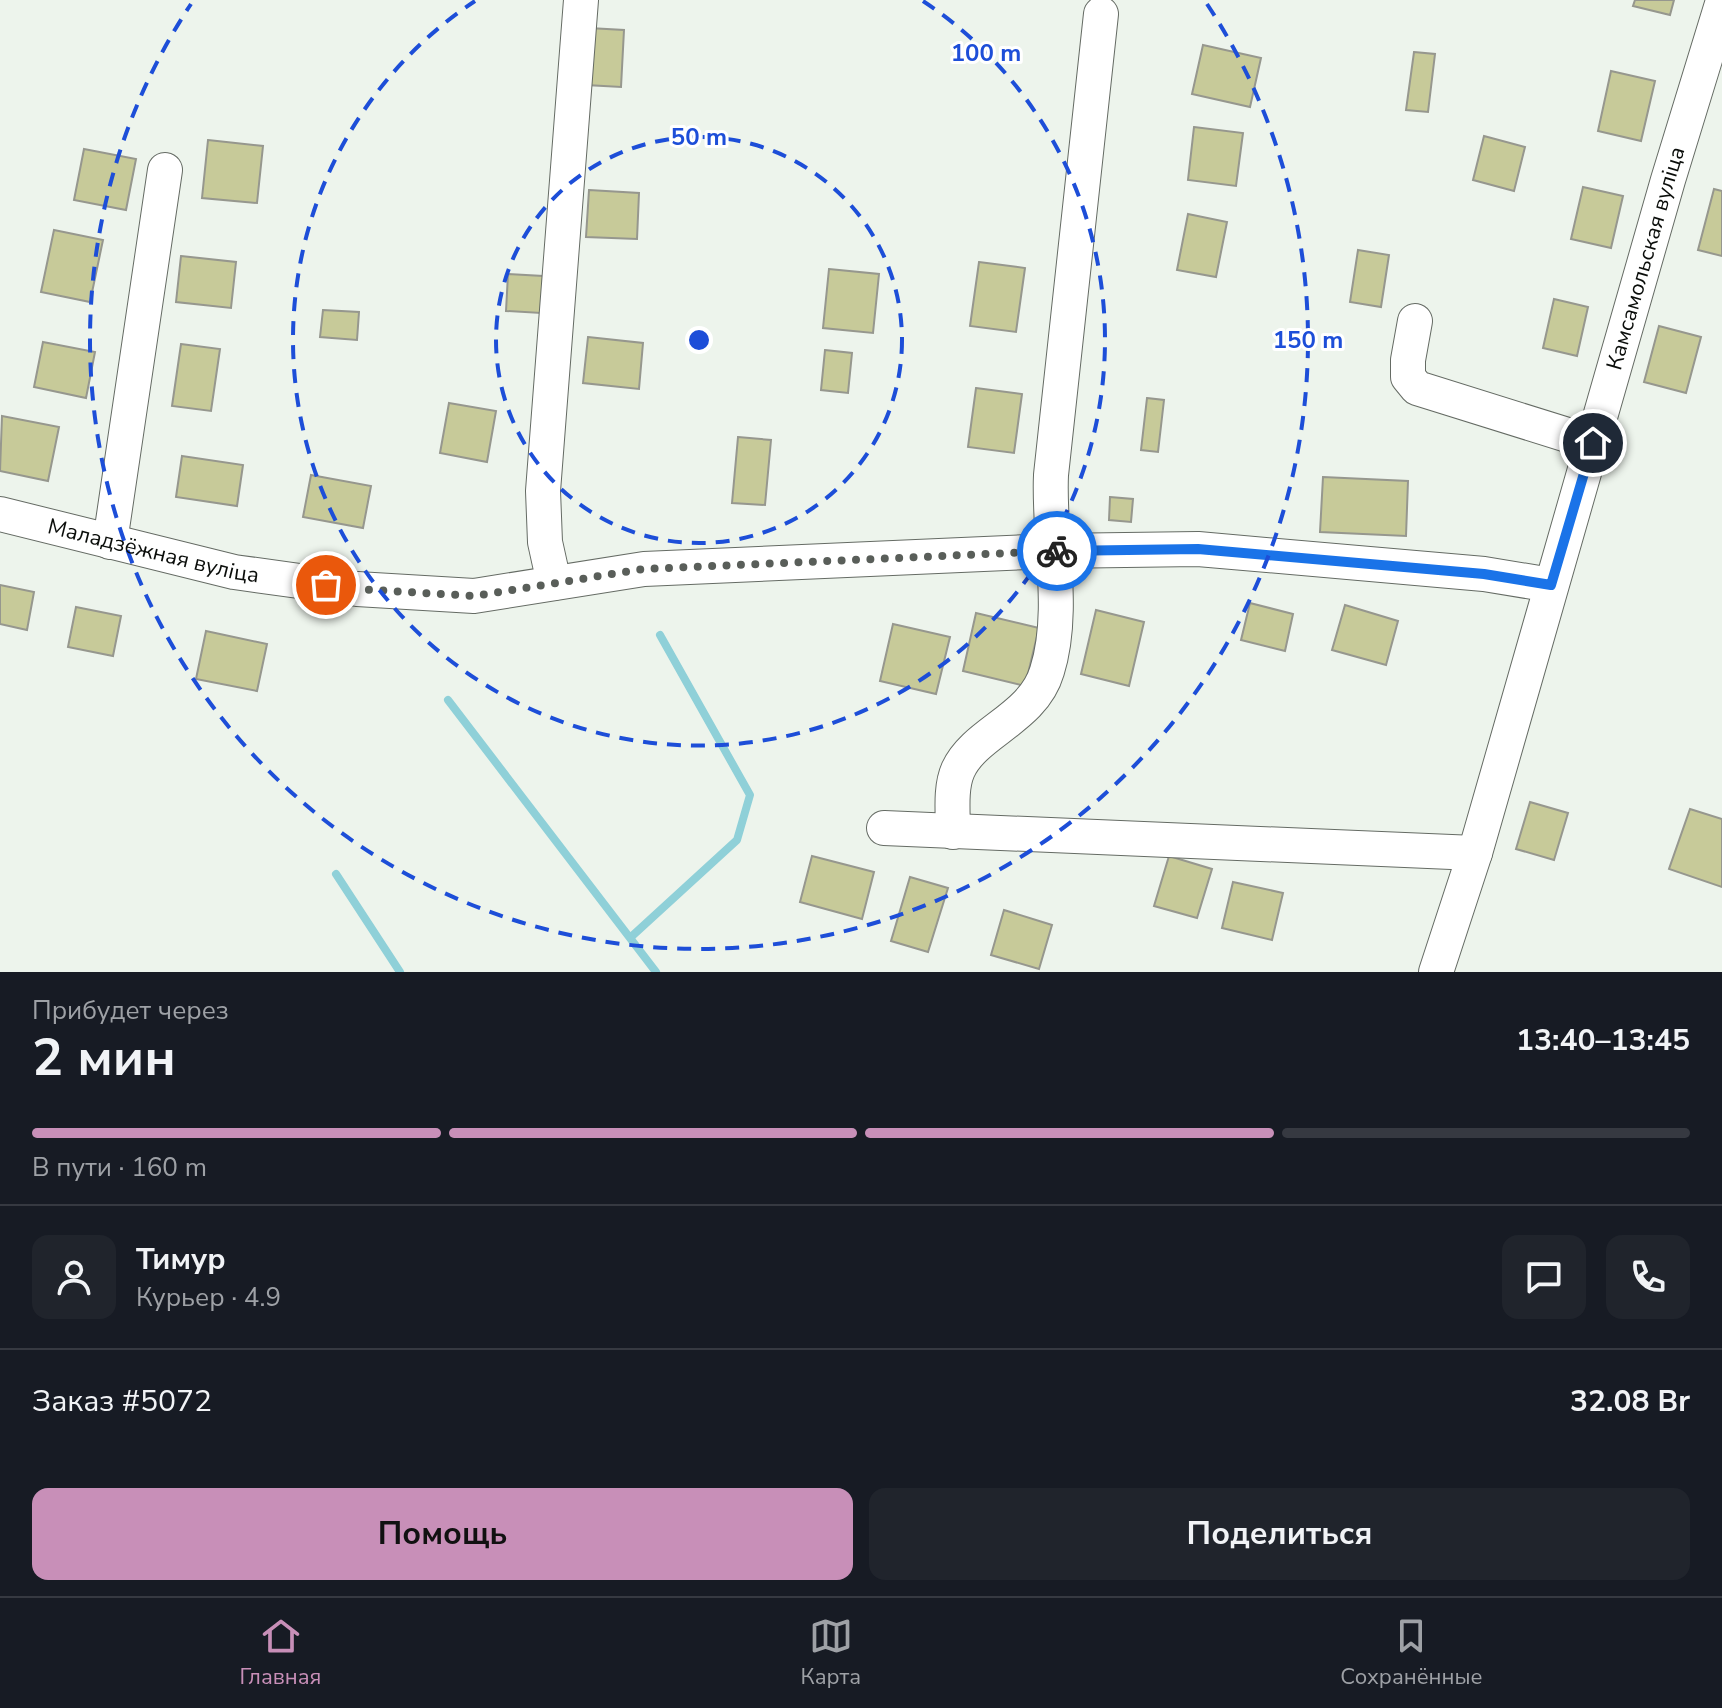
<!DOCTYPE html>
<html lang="ru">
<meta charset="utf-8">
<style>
:root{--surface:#171b24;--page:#20242c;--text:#f1f3f6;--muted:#9ea1a6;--line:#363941;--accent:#c88fb8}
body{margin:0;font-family:"Nunito Sans",sans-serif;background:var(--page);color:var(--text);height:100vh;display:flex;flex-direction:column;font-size:30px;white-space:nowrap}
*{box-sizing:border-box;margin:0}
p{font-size:26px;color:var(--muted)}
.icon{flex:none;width:44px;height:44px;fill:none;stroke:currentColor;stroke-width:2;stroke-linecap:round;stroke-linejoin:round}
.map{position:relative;height:972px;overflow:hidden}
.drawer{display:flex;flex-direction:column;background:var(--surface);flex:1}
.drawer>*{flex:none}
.pin{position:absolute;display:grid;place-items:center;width:68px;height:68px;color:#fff;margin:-34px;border:4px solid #fff;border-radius:50%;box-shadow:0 2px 8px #0007}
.courier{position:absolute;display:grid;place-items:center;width:80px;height:80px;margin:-40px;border:6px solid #1a73e8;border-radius:50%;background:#fff;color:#222;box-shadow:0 2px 10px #0007}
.overview em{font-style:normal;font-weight:700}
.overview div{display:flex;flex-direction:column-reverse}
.overview{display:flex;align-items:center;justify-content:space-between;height:136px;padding:0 32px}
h1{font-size:52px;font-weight:700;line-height:60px}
.bar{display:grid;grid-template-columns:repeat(4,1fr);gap:12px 8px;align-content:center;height:96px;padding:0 32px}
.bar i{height:10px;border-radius:6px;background:var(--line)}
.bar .active{background:var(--accent)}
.bar p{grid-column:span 4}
.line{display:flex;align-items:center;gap:20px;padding:0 32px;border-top:2px solid var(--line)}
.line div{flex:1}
.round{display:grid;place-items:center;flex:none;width:84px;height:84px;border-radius:16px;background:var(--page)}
.primary-button{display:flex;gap:16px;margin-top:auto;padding:16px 32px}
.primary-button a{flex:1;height:92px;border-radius:16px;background:var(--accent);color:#111;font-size:32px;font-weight:700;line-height:92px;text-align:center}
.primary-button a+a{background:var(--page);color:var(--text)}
.menu{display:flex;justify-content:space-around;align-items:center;height:112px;border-top:2px solid var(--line);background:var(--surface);font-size:22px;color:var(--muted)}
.menu a{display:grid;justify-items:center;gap:4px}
.menu .active{color:var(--accent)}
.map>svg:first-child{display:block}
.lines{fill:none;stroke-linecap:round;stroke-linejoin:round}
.stream{stroke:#8fd0d8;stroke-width:8}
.building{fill:#c7ca99;stroke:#96978e;stroke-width:2}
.minor-casing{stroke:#656b64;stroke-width:36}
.minor{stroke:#fff;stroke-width:34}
.done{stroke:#595e59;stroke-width:8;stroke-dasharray:0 14.4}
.route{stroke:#1a73e8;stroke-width:10}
.ring{fill:none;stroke:#1d4ed8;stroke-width:4;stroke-dasharray:14 10}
.labels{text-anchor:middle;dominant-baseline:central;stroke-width:6;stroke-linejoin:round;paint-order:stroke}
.street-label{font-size:22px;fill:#0a0d0a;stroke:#fff}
.centre{fill:#1d4ed8;stroke:#fff;stroke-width:4}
.ring-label{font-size:24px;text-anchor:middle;font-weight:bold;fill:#1d4ed8;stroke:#fff;stroke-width:6;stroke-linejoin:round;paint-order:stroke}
</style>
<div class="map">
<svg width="1722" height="972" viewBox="0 0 1722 972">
<rect width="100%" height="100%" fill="#edf4ec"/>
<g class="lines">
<g class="stream">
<polyline points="448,700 656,972"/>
<polyline points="336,874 400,972"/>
<polyline points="631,937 737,840 750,795 660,635"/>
</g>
</g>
<g class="building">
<polygon points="1635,0 1674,0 1670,15 1633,6"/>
<polygon points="589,28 624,30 621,87 586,85"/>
<polygon points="1203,45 1261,58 1250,107 1192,94"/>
<polygon points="1414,52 1435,54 1428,112 1406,110"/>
<polygon points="1611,71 1655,81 1641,141 1598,131"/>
<polygon points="1194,127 1243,133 1236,186 1188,180"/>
<polygon points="1484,136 1525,147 1514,191 1473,180"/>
<polygon points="208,140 263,146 257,203 202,198"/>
<polygon points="84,149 136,159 126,210 74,200"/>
<polygon points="1583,187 1623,196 1611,248 1571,239"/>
<polygon points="1714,189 1722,191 1722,256 1698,250"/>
<polygon points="589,190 639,193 637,239 586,237"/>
<polygon points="1188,214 1227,222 1216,277 1177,270"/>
<polygon points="54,230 103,240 90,302 41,292"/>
<polygon points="1358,250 1389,255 1381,307 1350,302"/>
<polygon points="181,256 236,262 231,308 176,302"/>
<polygon points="979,262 1025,268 1016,332 970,326"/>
<polygon points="829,269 879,274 873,333 823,328"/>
<polygon points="508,274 543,276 541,313 506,311"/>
<polygon points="1554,299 1588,307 1577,356 1543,348"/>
<polygon points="323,310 359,312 357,340 320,337"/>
<polygon points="1659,326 1701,337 1686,393 1644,382"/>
<polygon points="588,337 643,343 639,389 583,383"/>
<polygon points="43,342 95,352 86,398 34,387"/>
<polygon points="181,344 220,349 211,411 172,406"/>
<polygon points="825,350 852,353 848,393 821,390"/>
<polygon points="976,388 1022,394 1014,453 968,447"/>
<polygon points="1147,398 1164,400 1158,452 1141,450"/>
<polygon points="449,403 496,411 487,462 440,453"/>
<polygon points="2,416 59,427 48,481 0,471"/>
<polygon points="738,437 771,440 765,505 732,503"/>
<polygon points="182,456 243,465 237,506 176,497"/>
<polygon points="311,475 371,486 363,528 303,517"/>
<polygon points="1323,477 1408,481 1406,536 1320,532"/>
<polygon points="1110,497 1133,499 1131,522 1109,520"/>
<polygon points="0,585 34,592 27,630 0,624"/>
<polygon points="1250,603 1293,614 1285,651 1241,640"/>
<polygon points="1345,605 1398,621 1386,665 1332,650"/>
<polygon points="76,607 121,616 113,656 68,647"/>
<polygon points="1096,610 1144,622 1129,686 1081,674"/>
<polygon points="976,613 1039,628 1025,686 963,671"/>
<polygon points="893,624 950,637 936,694 880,681"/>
<polygon points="206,631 267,644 257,691 196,679"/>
<polygon points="1530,802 1568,813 1554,860 1516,849"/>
<polygon points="1690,809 1722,819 1722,887 1669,869"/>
<polygon points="812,856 874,872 862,919 800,902"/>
<polygon points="1169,856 1212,869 1197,918 1154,906"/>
<polygon points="910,877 948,888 928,952 891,941"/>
<polygon points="1233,882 1283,893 1272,940 1222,928"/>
<polygon points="1004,910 1052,925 1039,969 991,955"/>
</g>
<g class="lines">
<g class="minor-casing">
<g id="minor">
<polyline points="1415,321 1408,360 1408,377 1417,388 1593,443"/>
<path id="s1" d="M0,514l234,58 123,17 117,7 170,-27 408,-18 146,-2 286,25 67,11"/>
<polyline points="110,542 165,170"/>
<polyline points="554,583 545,542 543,491 581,0"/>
<polyline points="884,828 1475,853"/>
<path d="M953,832c0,-19 -3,-44 5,-62 17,-38 75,-51 89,-99 19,-60 1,-134 4,-196l50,-461"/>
<path id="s2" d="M1436,972l39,-119 193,-673 54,-176"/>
</g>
</g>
<use href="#minor" class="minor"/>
</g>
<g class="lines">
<polyline class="done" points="326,585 357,589 474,596 644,569 1057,551"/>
<polyline class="route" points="1057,551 1198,549 1484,574 1551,585 1593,443"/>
</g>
<g class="ring">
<circle cx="699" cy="340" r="203"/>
<path d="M923 1A406 406 0 1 1 475 1"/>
<path d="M1207 4A609 609 0 1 1 191 4"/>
</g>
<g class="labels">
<g class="street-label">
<text stroke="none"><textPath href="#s2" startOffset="744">Камсамольская вуліца</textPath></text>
<text stroke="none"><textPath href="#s1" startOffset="158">Маладзёжная вуліца</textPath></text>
</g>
</g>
<circle cx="699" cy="340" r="12" class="centre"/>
<g class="ring-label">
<text x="986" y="61">100 m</text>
<text x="699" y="145">50 m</text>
<text x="1308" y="348">150 m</text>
</g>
</svg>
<div class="pin" style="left:326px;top:585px;background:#ea580c"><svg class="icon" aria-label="bag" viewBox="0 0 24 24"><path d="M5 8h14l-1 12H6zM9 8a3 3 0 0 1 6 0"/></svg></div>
<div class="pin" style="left:1593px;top:443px;background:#1f2937"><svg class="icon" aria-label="home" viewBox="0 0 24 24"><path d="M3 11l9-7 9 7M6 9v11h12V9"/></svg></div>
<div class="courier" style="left:1057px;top:551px"><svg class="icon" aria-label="bike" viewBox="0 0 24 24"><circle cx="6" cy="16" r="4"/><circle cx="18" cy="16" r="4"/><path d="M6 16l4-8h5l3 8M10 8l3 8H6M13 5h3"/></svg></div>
</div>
<section class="drawer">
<div class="overview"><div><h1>2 мин</h1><p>Прибудет через</p></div><em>13:40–13:45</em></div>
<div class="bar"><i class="active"></i><i class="active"></i><i class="active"></i><i></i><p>В пути · 160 m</p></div>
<div class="line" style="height:144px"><a class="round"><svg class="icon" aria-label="person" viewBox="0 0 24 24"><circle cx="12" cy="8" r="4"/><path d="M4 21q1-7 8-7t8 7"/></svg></a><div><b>Тимур</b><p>Курьер · 4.9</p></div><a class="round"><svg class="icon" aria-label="chat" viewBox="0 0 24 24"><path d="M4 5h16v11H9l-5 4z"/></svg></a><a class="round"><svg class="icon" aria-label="phone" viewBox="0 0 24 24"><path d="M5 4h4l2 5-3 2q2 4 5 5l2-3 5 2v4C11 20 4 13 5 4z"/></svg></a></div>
<div class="line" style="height:104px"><div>Заказ #5072</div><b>32.08 Br</b></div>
<div class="primary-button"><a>Помощь</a><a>Поделиться</a></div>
</section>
<nav class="menu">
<a class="active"><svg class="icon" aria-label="home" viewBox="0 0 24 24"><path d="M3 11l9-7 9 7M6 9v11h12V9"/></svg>Главная</a>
<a><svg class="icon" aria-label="map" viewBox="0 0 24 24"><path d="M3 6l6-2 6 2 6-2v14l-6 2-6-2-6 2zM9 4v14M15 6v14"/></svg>Карта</a>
<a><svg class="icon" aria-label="saved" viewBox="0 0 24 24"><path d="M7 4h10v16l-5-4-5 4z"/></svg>Сохранённые</a>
</nav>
